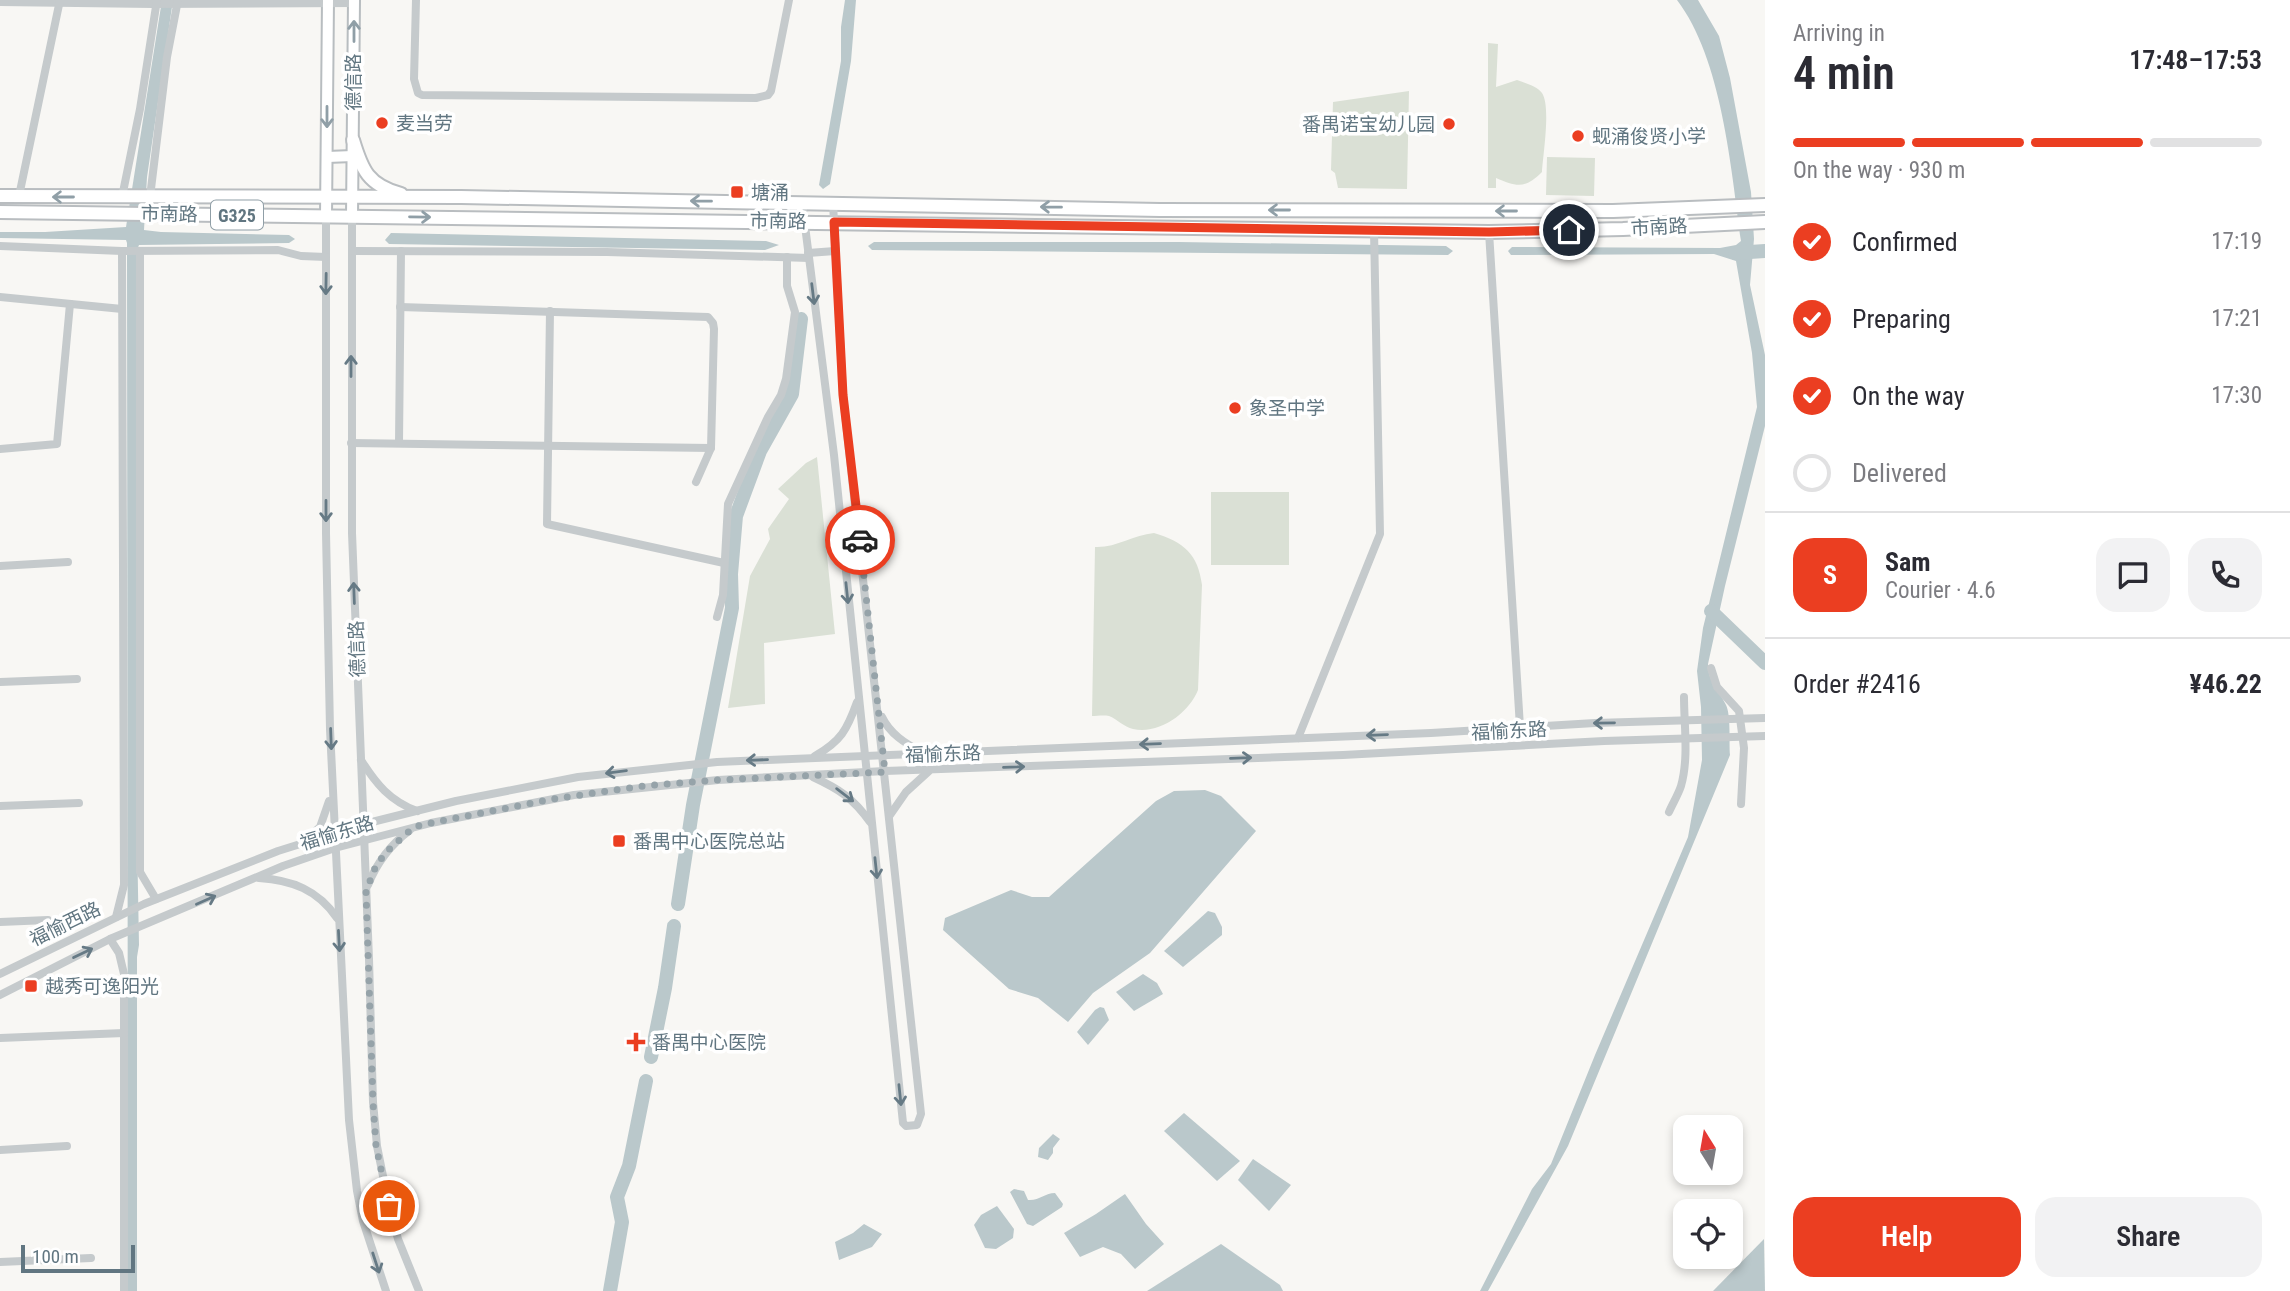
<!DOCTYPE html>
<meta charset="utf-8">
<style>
:root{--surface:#fff;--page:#f2f2f3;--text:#2b2b33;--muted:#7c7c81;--line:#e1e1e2;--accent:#eb3e21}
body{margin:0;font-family:"Roboto Condensed","Noto Sans SC",sans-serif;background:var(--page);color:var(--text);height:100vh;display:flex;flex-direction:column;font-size:26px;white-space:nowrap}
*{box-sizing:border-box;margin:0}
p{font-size:23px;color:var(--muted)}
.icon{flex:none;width:38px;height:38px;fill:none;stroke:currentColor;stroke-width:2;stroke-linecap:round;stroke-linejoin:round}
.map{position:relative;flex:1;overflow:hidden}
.panel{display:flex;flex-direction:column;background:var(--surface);width:525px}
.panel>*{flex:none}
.needle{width:46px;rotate:349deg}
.controls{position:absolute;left:1673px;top:1115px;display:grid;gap:14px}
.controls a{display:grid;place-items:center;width:70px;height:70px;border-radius:14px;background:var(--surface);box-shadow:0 4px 10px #0003;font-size:35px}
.scale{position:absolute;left:21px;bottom:18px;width:114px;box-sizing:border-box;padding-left:7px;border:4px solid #617681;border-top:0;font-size:19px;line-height:24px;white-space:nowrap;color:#617681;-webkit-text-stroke:5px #fff;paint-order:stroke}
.pin{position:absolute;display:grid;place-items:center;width:60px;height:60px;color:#fff;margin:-30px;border:4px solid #fff;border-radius:50%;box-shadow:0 2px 7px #0007}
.courier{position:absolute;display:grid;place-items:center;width:70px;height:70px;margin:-35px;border:5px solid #eb3e21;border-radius:50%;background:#fff;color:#222;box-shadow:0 2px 9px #0007}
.head em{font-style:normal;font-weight:600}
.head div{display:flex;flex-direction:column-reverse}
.head{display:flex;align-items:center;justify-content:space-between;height:119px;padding:0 28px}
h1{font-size:46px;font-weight:600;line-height:52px}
.bar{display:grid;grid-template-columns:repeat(4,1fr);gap:10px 7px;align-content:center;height:84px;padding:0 28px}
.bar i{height:9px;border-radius:5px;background:var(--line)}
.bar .current{background:var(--accent)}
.bar p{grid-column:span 4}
.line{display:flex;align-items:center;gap:18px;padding:0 28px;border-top:2px solid var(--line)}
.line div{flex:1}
.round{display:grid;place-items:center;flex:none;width:74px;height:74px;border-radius:21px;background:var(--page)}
ol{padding:0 28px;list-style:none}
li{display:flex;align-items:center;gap:21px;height:77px}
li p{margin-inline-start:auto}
li .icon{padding:7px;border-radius:50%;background:var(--accent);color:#fff;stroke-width:4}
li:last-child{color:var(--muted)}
li i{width:38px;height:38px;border:4px solid var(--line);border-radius:50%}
.button{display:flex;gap:14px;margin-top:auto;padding:14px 28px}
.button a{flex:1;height:80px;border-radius:21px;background:var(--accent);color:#fff;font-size:28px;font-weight:600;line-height:80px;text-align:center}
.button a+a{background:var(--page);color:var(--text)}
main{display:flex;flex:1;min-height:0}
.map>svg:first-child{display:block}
.green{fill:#dae0d5}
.water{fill:#bac8cb}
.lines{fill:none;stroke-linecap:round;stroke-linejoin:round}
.river{stroke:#bac8cb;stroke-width:14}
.major-casing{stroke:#b8bdc0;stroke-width:14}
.highway-casing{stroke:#b9bdc0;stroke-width:16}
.minor{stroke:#c5cacc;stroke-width:8}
.major{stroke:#fff;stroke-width:10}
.highway{stroke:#fff;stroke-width:12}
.oneway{stroke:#909fa7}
.oneway2{stroke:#667a85}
.done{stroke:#96a3a9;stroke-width:7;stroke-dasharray:0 12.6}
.route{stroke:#eb3e21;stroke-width:9}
.poi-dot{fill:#eb3e21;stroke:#fff;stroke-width:2.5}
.labels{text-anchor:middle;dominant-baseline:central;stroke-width:7;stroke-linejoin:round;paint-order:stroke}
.shield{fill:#fff;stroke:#909fa7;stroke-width:2}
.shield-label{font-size:18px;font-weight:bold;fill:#617681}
.street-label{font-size:19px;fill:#617681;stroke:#fff}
.poi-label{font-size:19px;fill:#617681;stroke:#fff;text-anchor:start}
</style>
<main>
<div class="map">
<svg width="1765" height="1291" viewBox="0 0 1765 1291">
<rect width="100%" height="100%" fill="#f8f7f4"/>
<g class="green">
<path d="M1488,43l10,1 -2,43 21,-7c8,3 20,6 25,13 9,13 1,62 0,79 -17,17 -25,15 -46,6v10h-8z"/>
<polygon points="1409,91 1407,189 1338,188 1335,173 1331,170 1333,102"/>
<polygon points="1547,157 1595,158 1594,196 1546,195"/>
<polygon points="817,457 835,634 764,643 765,704 728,708 750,576 770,539 768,529 789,499 778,489 806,463"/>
<rect x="1211" y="492" width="78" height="73"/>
<path d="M1154,533c30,9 44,21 48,52l-4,105c-9,23 -39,45 -65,39 -9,-2 -16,-10 -24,-13 -5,-1 -12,0 -17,0l3,-169c21,1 38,-12 59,-14z"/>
</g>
<g class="water">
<polygon points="162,0 173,0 147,177 144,230 161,232 289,235 295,239 289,243 139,245 137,250 136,782 139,945 137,957 137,1291 128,1291 127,243 126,240 0,238 0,232 45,232 126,227"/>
<polygon points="845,0 856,0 851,61 830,184 823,189 819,185 841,61 841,27"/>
<path d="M1677,0h21l21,36 11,42 21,114 3,47 -4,46 15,70v71l-40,160 -17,78c0,18 11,26 18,41 5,10 3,37 4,50l-162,391 -80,145h-8l52,-102 19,-25 44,-109 93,-218 14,-77 -1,-53 -4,-36 6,-43 54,-221 -5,-54 -16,-92 -22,-7 -203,1 -3,-4 4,-4 208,1 16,-3 5,-4c-10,-73 -19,-182 -64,-241z"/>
<polygon points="391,233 766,241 779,245 765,250 389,244 385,240"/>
<polygon points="874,242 1179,242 1446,246 1453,251 1448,255 872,250 868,246"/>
<polygon points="1205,790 1221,796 1256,831 1150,953 1093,993 1068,1022 1038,998 1009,989 943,930 945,918 1011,890 1032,897 1049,897 1156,801 1174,791"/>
<polygon points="1208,911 1215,913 1222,927 1222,935 1183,967 1164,951"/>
<polygon points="1143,974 1157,983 1163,994 1134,1011 1116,992"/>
<polygon points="1100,1007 1104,1008 1109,1020 1088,1045 1077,1032 1095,1010"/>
<polygon points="1184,1113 1240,1161 1217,1181 1164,1131"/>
<polygon points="1053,1134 1060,1139 1053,1148 1053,1153 1048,1160 1038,1157 1039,1148"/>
<polygon points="1253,1159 1291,1185 1269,1211 1238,1180"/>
<path d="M1014,1189l10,2 4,9c11,1 17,-7 27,-7l8,11 -1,3 -29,19 -6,-2 -17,-32z"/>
<polygon points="1125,1194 1146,1224 1164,1244 1135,1269 1121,1254 1103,1247 1080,1257 1064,1233 1096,1214"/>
<polygon points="997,1206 1014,1229 1013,1238 996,1249 985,1248 974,1225 981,1215"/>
<polygon points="864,1224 882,1234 872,1247 839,1260 835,1242 853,1233"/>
<polygon points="1764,1239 1765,1291 1713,1291"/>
<polygon points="1221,1244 1280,1285 1283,1291 1147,1291"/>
</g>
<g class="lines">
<g class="river">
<polyline points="1735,253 1765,251"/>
<polyline points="1711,611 1765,663"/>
<polyline points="678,904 693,805 732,608 731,574 736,516 760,451 792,394 801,319"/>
<polyline points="651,1057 665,988 674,926"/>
<polyline points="610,1291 622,1222 617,1197 629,1166 646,1081"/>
</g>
<g class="major-casing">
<g id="major">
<polyline points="327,157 353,156"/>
<polyline points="326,216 328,0"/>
<polyline points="352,216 354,0"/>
</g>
</g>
<g class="highway-casing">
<g id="highway">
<path d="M353,140c9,30 15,45 48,54"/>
<polyline points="0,196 461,197 1160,210 1613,211 1765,205"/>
<polyline points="0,212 1489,232 1623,229 1765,222"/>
</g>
</g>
<g class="minor">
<path d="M416,0l-2,79 4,14 4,2c112,0 223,3 334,3l12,-3 3,-4 18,-91"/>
<polyline points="0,2 153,4 354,3"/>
<polyline points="19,196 60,0"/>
<polyline points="122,197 140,109 157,0"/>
<polyline points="150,197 167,57 178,0"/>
<polyline points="802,202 834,455 903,1123 906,1126 917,1125 921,1114 843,395 833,203"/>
<polyline points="326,216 326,533 330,729 349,1120 357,1191 363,1221 386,1291"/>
<polyline points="352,216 352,533 369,959 373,1102 377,1146 389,1206 398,1239 419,1291"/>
<polyline points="1489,232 1520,727"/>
<polyline points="0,246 122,251 278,250 301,256 326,257"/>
<polyline points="140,251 140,872 156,899"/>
<polyline points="352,251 607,252 809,258"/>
<polyline points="808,253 835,251"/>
<polyline points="0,297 122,309"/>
<polyline points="400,307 708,317 713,323 714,329 711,448 696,482"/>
<polyline points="550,311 547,524 724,563"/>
<polyline points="351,443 711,448"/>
<polyline points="399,443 401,251"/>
<polyline points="0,449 57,444 70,304"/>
<polyline points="0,566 68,562"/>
<polyline points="717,617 723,595 728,504 768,417 781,395 786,379 795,312 787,286 787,257"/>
<polyline points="1711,668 1717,687 1739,711 1744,748 1741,804"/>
<polyline points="0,682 77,679"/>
<path d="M882,717c8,17 23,26 39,35"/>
<polyline points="1298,738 1380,534 1374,230"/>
<path d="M815,756c26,-15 32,-26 42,-54"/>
<path d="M361,760c15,24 29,41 56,51"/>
<path d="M813,777c26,12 40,21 57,45"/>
<polyline points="0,806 79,803"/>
<path d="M1669,812c4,-9 9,-17 12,-26 8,-28 3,-61 3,-89"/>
<polyline points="890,815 906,792 929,771"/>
<polyline points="303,842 320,827 329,801"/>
<path d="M259,878c33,2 59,12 78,40"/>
<path d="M368,885c9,-23 22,-40 42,-55"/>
<polyline points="116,917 124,885 122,251"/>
<polyline points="0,922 48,920"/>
<polyline points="110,939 119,953 124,974 124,1291"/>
<polyline points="0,974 144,904 278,851 364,824 456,801 578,777 717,762 1431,733 1595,723 1765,718"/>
<polyline points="0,995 110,939 283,866 335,848 431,823 574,795 718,780 885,771 1343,755 1604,741 1765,736"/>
<polyline points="0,1038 124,1033"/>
<polyline points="0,1150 67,1146"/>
<polyline points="0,1262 91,1258"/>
</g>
<use href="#major" class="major"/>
<use href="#highway" class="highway"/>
</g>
<defs><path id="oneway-shaft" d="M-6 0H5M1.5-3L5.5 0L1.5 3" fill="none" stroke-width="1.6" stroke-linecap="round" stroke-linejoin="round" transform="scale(1.75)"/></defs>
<g class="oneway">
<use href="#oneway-shaft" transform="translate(354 31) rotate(-90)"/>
<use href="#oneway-shaft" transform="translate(327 117) rotate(90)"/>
<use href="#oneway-shaft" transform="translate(63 197) rotate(-180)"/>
<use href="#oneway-shaft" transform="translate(701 201) rotate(-179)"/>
<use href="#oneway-shaft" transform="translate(1051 207) rotate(-179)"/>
<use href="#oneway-shaft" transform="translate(1279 210) rotate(-180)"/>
<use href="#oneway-shaft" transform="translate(1506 211) rotate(-180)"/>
<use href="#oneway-shaft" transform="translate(420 217) rotate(1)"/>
</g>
<g class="oneway2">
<use href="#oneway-shaft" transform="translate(326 284) rotate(91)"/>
<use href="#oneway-shaft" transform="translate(813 294) rotate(83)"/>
<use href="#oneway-shaft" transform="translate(351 366) rotate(-90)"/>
<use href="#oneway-shaft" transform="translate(326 511) rotate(90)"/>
<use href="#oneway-shaft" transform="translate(354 593) rotate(-92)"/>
<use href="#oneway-shaft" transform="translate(847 593) rotate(84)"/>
<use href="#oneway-shaft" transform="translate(1604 723) rotate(179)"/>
<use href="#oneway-shaft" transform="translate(1377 735) rotate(178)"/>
<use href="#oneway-shaft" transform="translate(331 739) rotate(88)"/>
<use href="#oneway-shaft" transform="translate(1150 744) rotate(178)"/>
<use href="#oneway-shaft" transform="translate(1241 758) rotate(-2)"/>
<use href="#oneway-shaft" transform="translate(757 760) rotate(178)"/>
<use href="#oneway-shaft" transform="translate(1014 767) rotate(-2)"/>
<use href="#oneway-shaft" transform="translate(616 772) rotate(173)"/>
<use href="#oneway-shaft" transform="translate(845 795) rotate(37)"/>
<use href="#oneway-shaft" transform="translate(876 868) rotate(84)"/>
<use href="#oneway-shaft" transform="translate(206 900) rotate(-24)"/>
<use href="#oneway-shaft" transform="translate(339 941) rotate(87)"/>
<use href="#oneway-shaft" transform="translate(83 953) rotate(-26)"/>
<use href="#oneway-shaft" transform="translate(900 1095) rotate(84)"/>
<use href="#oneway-shaft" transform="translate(376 1263) rotate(72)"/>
</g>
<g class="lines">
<polyline class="done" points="389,1206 376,1146 373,1102 366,892 374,870 385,853 414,827 431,823 553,799 643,786 718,780 885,772 860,540"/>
<polyline class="route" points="860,540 843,395 834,222 1489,232 1569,230"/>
</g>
<g class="poi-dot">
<circle cx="382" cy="123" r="7"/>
<circle cx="1449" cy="124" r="7"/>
<circle cx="1578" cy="136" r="7"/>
<rect x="730" y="185" width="14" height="14" rx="3.5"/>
<circle cx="1235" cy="408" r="7"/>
<rect x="612" y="834" width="14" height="14" rx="3.5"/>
<rect x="24" y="979" width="14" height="14" rx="3.5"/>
<path d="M632.5 1031.5h7v7h7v7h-7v7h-7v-7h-7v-7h7z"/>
</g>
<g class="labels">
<rect class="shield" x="211" y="200.5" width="52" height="29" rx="5"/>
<g class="shield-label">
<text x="237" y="215">G325</text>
</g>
<g class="street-label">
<text transform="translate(353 82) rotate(-90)">德信路</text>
<text transform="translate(169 214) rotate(1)">市南路</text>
<text transform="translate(778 221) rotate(1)">市南路</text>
<text transform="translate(1659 227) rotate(-3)">市南路</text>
<text transform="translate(357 649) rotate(-92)">德信路</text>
<text transform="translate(1509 731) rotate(-3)">福愉东路</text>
<text transform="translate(943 754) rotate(-2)">福愉东路</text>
<text transform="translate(337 833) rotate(-17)">福愉东路</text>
<text transform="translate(65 924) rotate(-26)">福愉西路</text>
</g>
<g class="poi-label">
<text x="396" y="123">麦当劳</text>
<text x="1435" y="124" text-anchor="end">番禺诺宝幼儿园</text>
<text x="1592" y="136">蚬涌俊贤小学</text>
<text x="751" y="192">塘涌</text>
<text x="1249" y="408">象圣中学</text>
<text x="633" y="841">番禺中心医院总站</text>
<text x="45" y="986">越秀可逸阳光</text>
<text x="652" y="1042">番禺中心医院</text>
</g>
</g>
</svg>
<div class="controls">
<a><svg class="needle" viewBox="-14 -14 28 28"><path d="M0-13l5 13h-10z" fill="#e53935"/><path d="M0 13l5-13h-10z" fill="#7c7c81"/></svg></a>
<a><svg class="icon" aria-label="locate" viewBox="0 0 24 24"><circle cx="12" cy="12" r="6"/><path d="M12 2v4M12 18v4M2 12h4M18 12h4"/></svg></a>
</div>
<div class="scale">100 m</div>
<div class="pin" style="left:389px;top:1206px;background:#ea580c"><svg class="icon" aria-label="bag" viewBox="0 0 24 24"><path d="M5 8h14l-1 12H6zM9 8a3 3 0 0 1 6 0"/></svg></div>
<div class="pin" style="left:1569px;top:230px;background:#1f2937"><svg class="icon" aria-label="home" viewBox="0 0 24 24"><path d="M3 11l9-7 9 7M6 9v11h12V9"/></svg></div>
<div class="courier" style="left:860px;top:540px"><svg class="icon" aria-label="car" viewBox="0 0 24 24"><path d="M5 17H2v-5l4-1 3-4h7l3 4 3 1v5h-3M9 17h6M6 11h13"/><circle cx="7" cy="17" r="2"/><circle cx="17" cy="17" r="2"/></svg></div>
</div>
<section class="panel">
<div class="head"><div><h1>4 min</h1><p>Arriving in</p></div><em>17:48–17:53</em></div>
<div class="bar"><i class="current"></i><i class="current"></i><i class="current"></i><i></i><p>On the way · 930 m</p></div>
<ol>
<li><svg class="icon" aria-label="check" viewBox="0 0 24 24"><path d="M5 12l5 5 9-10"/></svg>Confirmed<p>17:19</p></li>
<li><svg class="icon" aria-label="check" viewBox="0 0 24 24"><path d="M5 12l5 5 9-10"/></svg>Preparing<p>17:21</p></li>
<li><svg class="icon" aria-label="check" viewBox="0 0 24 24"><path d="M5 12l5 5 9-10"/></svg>On the way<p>17:30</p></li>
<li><i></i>Delivered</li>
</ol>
<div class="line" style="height:126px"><b class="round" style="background:var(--accent);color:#fff">S</b><div><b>Sam</b><p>Courier · 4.6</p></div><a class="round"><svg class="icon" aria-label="chat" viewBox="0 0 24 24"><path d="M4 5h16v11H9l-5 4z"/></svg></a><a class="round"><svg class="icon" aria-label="phone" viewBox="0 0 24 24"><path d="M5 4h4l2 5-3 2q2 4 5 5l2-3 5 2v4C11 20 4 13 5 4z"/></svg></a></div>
<div class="line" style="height:91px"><div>Order #2416</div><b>¥46.22</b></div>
<div class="button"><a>Help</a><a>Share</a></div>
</section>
</main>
